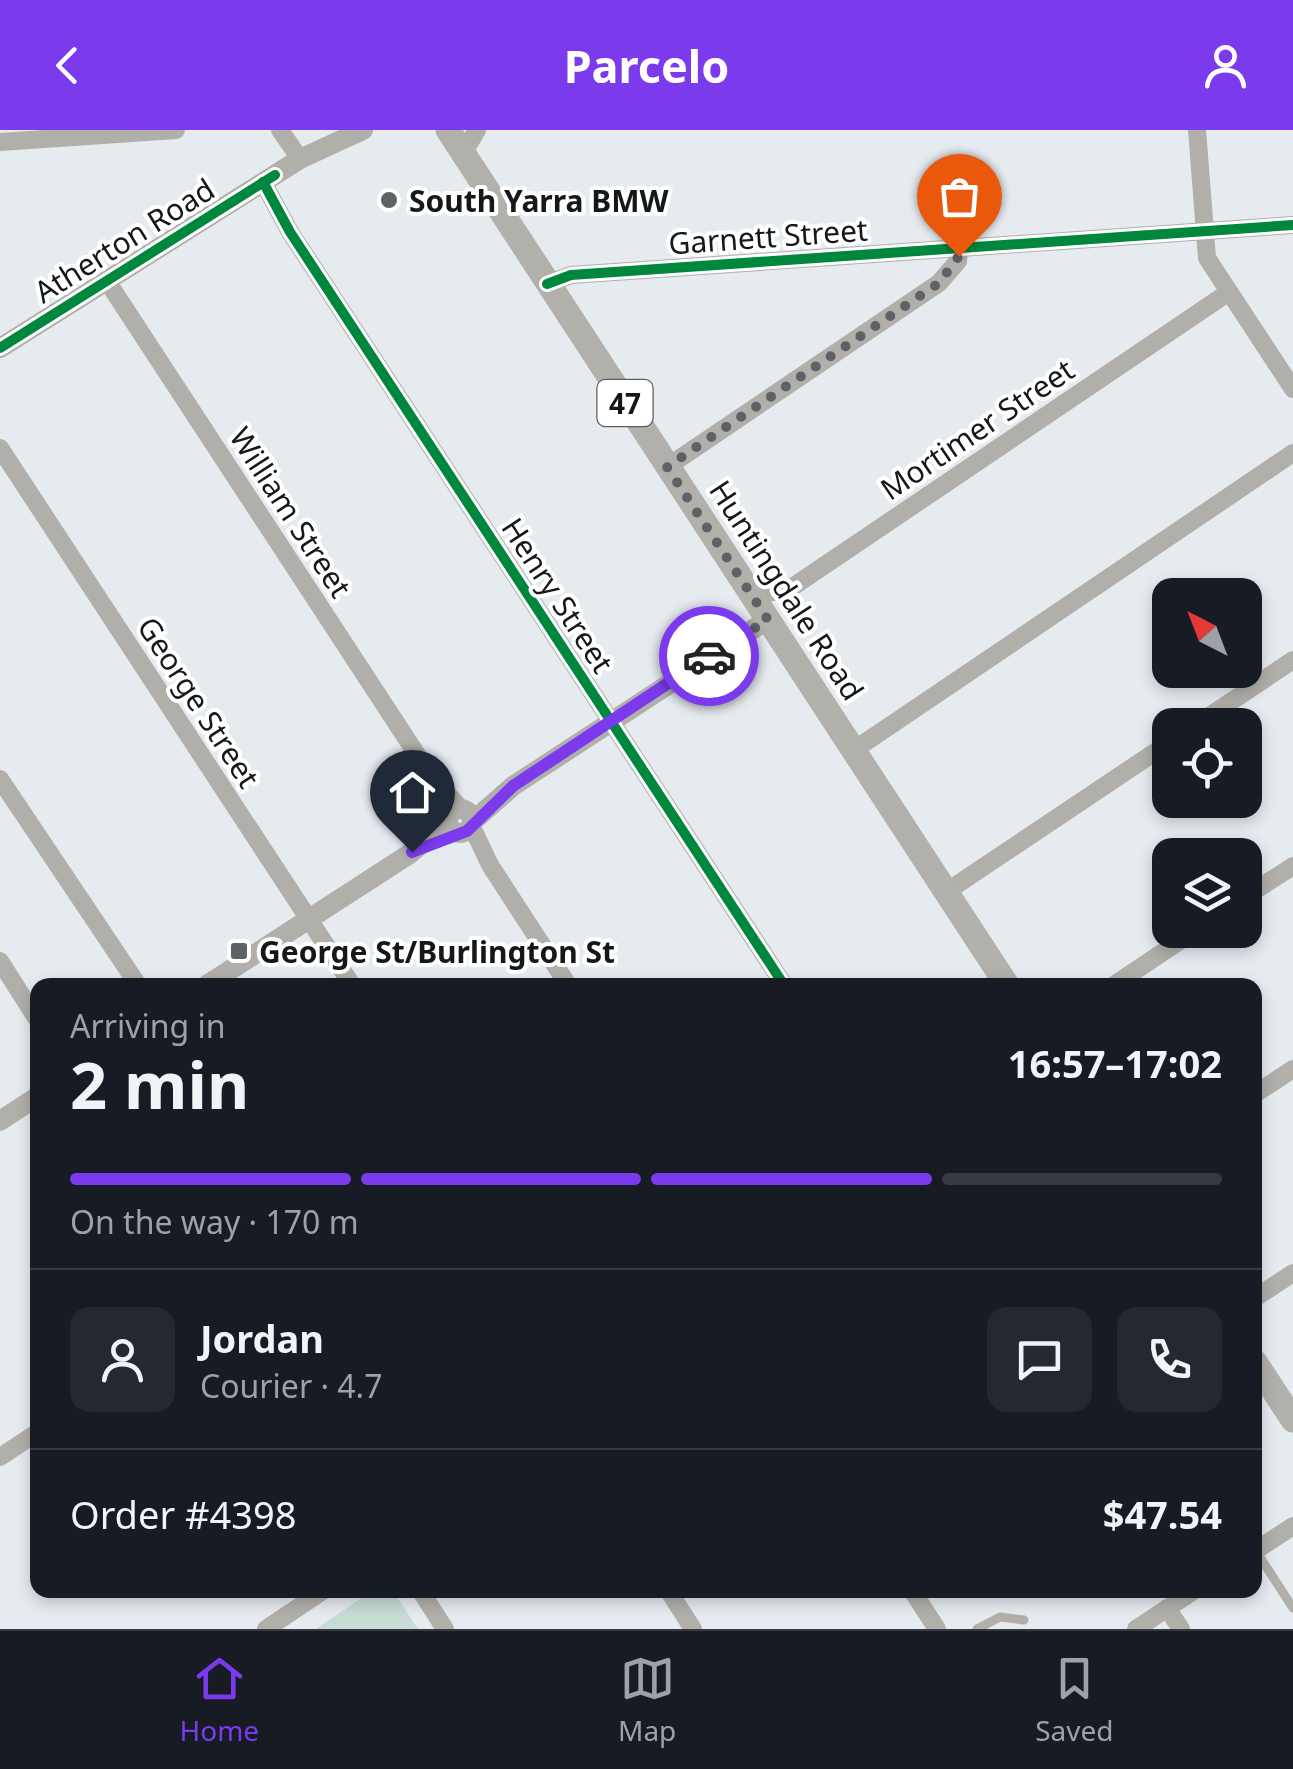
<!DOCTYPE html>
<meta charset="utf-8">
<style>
:root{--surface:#171b24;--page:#242831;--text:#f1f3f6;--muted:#9ea1a6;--line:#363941;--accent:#7c3aed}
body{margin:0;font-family:"Noto Sans",sans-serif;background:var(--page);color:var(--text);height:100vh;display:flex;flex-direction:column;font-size:38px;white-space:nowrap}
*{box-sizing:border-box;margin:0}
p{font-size:32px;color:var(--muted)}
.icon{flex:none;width:55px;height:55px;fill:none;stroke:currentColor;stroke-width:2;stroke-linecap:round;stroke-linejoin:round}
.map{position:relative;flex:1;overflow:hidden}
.side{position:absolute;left:30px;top:848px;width:1232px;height:620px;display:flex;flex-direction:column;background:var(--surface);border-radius:20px;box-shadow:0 5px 15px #0003}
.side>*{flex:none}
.needle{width:65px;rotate:318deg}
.controls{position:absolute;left:1152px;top:448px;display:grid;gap:20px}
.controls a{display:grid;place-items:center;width:110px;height:110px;border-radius:20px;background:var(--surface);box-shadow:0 5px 15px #0003;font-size:50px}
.pin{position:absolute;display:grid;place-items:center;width:85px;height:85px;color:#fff;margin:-102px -42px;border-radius:50% 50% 50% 0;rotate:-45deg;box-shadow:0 0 10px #0007}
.pin .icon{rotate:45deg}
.courier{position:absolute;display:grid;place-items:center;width:100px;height:100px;margin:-50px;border:8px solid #7c3aed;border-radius:50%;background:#fff;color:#222;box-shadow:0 2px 12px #0007}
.headline em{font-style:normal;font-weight:700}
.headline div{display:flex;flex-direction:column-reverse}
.headline{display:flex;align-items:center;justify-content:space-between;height:170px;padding:0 40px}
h1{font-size:65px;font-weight:700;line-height:75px}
.bar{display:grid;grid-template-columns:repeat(4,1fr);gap:15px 10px;align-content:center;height:120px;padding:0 40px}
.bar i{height:12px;border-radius:8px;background:var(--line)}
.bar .on{background:var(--accent)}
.bar p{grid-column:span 4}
.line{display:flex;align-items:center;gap:25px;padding:0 40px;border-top:2px solid var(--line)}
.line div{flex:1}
.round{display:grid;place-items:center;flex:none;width:105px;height:105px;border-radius:20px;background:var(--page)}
header{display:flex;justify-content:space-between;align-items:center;height:130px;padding:0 40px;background:var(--accent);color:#fff;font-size:45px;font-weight:700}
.menu{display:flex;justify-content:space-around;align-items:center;height:140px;border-top:2px solid var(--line);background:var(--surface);font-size:28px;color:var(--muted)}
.menu a{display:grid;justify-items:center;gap:5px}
.menu .on{color:var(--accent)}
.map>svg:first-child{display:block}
.green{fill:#c7dcd5}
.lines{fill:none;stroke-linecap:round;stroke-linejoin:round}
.service{stroke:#b1afa9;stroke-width:9}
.minor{stroke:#b1afa9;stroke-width:18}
.tertiary{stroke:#b1afa9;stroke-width:20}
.primary{stroke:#b2b0aa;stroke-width:25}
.cycleway-casing{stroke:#fff;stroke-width:16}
.cycleway{stroke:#00873e;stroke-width:10}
.done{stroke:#5e6266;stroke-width:10;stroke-dasharray:0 18}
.route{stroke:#7c3aed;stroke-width:12}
.poi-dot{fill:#5e6266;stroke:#fff;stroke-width:4}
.labels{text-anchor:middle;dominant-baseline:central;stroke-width:8;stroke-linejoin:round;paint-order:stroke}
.shield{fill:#fff;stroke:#5b5d5f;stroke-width:2.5}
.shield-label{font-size:28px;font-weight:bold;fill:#15181b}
.poi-label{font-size:30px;font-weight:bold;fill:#15181b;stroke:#fff;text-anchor:start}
.street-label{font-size:30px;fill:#15181b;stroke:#fff}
</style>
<header><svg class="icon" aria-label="back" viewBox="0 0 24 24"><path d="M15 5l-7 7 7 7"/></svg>Parcelo<svg class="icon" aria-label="person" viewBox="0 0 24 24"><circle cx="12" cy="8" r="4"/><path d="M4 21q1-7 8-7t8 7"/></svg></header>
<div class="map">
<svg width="1293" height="1499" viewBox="0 0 1293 1499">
<rect width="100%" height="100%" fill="#e6ebf0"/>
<polygon class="green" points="373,1460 392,1460 418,1499 316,1499"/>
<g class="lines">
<g class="service">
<polyline points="1256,1421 1293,1478"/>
<polyline points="977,1499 1000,1487 1024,1490"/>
</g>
<g class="minor">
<polyline points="280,0 300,29"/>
<polyline points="1197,0 1207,128 1293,259"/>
<polyline points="0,12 176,0"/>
<polyline points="463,24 477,0"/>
<polyline points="263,52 290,102 784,855"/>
<polyline points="107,151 429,643 461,679"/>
<polyline points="547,154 571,145 1293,95"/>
<polyline points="0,318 352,855"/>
<polyline points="667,337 939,153 958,131 959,118"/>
<polyline points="751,465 788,460 1229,162"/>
<polyline points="1196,595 1293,530"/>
<polyline points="854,620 1293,323"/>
<polyline points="0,649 138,855"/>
<polyline points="471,695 490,735 568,855"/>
<polyline points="946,762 1170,612"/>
<polyline points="1245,767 1293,736"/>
<polyline points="0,831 38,891"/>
<polyline points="1114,855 1196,800"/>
<polyline points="1255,964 1293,939"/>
<polyline points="1255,1168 1293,1143"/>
<polyline points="0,1327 38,1302"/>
<polyline points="1255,1421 1293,1396"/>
<polyline points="420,1460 445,1499"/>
<polyline points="668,1460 693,1499"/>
<polyline points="913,1462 937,1499"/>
<polyline points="1167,1478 1181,1499"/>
<polyline points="266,1499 324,1460"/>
<polyline points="1136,1499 1195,1460"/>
</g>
<g class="tertiary">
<polyline points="0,218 300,29 363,0"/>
<circle cx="460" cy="691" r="12"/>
<polyline points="472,692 513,656 767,490"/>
<polyline points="207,855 411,723 448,691"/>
<polyline points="0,991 38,966"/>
</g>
<g class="primary">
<polyline points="448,0 1007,855"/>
<polyline points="1255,1232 1293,1290"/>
</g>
<g class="cycleway-casing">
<g id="cycleway">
<polyline points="263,52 290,102 784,855"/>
<polyline points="547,154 571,145 1293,95"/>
<polyline points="0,218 275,45"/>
</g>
</g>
<use href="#cycleway" class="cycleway"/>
</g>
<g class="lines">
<polyline class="done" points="709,526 768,490 667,337 939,153 959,126"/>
<polyline class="route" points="412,722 467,701 513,656 709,526"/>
</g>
<g class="poi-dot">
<circle cx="389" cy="70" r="10"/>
<rect x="229" y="811" width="20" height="20" rx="5"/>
</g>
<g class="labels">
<rect class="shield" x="597.5" y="250" width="55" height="46" rx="8"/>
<g class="shield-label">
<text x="625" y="273">47</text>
</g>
<g class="poi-label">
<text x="409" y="70">South Yarra BMW</text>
<text x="259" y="821">George St/Burlington St</text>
</g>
<g class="street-label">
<text transform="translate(768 106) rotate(-4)">Garnett Street</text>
<text transform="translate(124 110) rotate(-32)">Atherton Road</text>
<text transform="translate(977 299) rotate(-34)">Mortimer Street</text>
<text transform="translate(291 382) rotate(57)">William Street</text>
<text transform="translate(787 460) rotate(57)">Huntingdale Road</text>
<text transform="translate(558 465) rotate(57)">Henry Street</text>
<text transform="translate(199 572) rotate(57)">George Street</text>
</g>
</g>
</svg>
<div class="controls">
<a><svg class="needle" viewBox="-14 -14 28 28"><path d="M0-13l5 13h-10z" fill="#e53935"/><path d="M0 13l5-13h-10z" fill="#9ea1a6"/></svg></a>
<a><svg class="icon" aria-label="locate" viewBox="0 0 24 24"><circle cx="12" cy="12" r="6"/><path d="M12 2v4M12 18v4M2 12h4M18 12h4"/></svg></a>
<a><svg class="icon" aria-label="layers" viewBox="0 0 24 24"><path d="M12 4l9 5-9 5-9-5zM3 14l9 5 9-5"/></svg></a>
</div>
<div class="pin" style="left:959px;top:126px;background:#ea580c"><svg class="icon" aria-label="bag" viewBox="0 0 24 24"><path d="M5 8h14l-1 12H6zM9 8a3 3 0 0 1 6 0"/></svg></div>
<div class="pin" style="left:412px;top:722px;background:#1f2937"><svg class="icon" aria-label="home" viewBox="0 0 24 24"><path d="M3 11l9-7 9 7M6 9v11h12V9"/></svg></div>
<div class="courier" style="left:709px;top:526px"><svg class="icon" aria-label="car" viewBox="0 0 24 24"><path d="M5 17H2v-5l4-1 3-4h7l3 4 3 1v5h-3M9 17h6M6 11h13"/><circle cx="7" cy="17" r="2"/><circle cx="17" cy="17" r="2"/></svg></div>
<section class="side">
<div class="headline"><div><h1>2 min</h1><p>Arriving in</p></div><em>16:57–17:02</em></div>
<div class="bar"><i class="on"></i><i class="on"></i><i class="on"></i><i></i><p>On the way · 170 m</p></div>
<div class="line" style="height:180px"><a class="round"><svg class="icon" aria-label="person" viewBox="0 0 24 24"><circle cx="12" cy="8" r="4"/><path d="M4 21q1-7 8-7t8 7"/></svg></a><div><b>Jordan</b><p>Courier · 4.7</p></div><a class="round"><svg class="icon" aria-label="chat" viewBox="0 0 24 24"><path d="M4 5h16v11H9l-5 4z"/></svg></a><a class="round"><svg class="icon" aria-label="phone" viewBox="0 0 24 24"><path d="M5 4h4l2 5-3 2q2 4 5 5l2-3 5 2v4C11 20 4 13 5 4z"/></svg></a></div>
<div class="line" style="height:130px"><div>Order #4398</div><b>$47.54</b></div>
</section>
</div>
<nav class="menu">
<a class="on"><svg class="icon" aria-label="home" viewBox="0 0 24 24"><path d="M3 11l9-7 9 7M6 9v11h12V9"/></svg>Home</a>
<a><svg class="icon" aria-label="map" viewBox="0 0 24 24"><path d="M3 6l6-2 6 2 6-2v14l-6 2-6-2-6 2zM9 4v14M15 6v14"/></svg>Map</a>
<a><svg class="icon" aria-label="saved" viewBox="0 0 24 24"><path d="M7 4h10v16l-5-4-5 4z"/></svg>Saved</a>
</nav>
